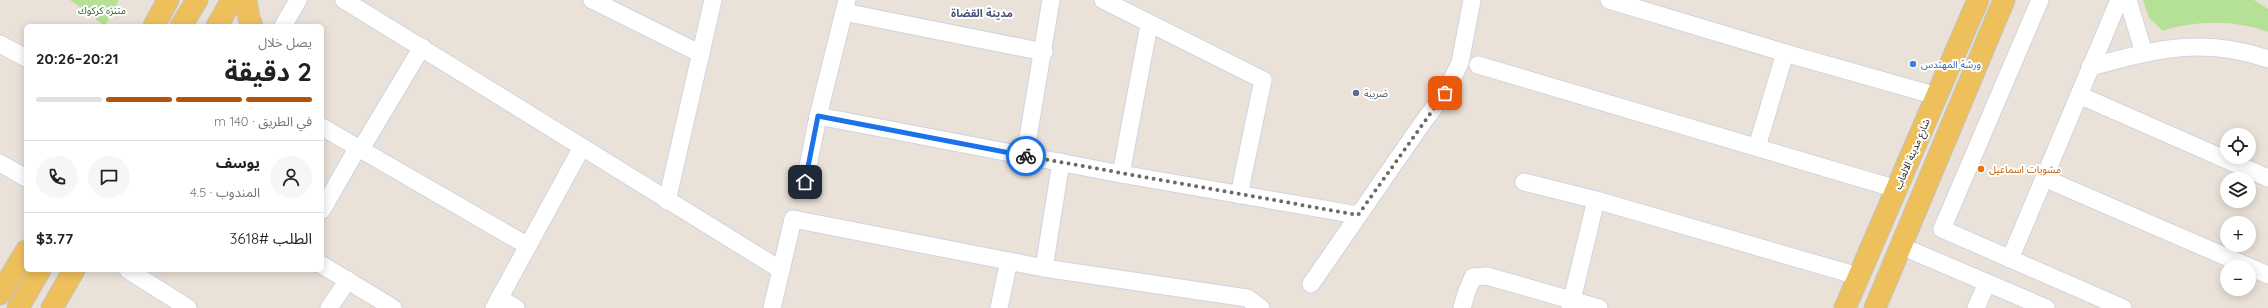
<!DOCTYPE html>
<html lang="ar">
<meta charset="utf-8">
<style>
:root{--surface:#fff;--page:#f6f6f6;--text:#222;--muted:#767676;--line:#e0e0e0;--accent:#b45309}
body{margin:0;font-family:Quicksand,"Noto Sans Arabic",sans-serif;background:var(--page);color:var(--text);direction:rtl;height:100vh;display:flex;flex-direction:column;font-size:15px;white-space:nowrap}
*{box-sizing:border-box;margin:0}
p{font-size:13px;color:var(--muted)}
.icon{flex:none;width:22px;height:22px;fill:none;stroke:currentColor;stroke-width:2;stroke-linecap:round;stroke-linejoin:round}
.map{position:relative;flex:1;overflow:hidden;direction:ltr}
.details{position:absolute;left:24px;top:24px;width:300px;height:248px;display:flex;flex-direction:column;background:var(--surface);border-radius:6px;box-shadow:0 2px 10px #0003;direction:rtl}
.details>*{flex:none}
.fabs{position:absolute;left:2220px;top:128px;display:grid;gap:8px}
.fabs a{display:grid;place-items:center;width:36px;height:36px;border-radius:50%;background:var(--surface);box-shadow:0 2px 10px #0003;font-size:20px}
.pin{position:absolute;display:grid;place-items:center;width:34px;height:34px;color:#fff;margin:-17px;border-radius:8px;box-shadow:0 2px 6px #0006}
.courier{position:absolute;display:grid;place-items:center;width:40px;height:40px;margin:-20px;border:3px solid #1a73e8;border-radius:50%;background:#fff;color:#222;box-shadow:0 1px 5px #0007}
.headline em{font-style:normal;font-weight:700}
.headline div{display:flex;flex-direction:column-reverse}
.headline{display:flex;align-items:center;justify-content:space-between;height:68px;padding:0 12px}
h1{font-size:26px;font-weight:700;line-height:30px}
.bar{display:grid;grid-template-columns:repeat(4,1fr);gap:6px 4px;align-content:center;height:48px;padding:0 12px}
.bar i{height:5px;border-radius:3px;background:var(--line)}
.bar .current{background:var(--accent)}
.bar p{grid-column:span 4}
.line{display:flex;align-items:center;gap:10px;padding:0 12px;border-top:1px solid var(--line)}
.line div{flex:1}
.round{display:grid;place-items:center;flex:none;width:42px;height:42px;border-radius:21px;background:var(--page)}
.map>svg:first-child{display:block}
.green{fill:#b5e196}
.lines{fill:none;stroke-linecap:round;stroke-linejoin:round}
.minor-casing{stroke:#cfd4e1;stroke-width:19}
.major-casing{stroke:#c3c3c3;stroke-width:23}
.minor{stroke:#fff;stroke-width:17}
.major{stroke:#eec05b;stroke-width:21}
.done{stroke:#6c6966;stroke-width:4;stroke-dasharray:0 7.2}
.route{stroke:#1a73e8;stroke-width:5}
.shop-dot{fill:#3f7fe0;stroke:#fff;stroke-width:1.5}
.service-dot{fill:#5c6f8a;stroke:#fff;stroke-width:1.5}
.food-dot{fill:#e8710a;stroke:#fff;stroke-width:1.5}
.labels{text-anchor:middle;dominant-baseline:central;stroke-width:4;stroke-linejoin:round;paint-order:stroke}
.park-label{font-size:10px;fill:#2f631a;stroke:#fff}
.shop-label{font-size:10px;fill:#366cbe;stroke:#fff;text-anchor:start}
.service-label{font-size:10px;fill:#4e5e75;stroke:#fff;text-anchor:start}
.street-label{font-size:10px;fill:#282828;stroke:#fff}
.food-label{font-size:10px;fill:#c56008;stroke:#fff;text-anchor:start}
.neighbourhood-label{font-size:11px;font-weight:bold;fill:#495577;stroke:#fff}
</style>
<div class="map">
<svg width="2268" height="308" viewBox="0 0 2268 308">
<rect width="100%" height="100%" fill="#eae2d9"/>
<g class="green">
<polygon points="70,0 119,0 105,26"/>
<path d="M2143,0h111l14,9v23c-34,-12 -71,-12 -105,-1l-14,-13z"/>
</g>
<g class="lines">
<g class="minor-casing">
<g id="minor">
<polyline points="344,0 781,270"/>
<polyline points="592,0 701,54"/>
<polyline points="1103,0 1263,80 1239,195"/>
<polyline points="1609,0 1785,53 1937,96"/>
<polyline points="2040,0 1942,229 2123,308"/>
<polyline points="2128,0 2144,53"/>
<polyline points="844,12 1044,52"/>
<polyline points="283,26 298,0"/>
<polyline points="0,44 26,58"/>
<polyline points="1478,65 1897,189"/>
<path d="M2090,67c64,-17 113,-31 178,-8"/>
<polyline points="2079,95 2268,178"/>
<polyline points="818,116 1121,174 1358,215"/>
<polyline points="322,127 528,246"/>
<polyline points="1757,147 1785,53"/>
<polyline points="361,149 422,47"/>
<polyline points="1025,155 1051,0"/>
<polyline points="0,163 26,178"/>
<polyline points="1121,174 1149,25"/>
<polyline points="2044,178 2268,275"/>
<polyline points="805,182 818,116 847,0"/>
<polyline points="1524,182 1596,200 1858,276"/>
<polyline points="667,201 713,0"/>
<polyline points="322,210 358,147"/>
<polyline points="1901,246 2046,308"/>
<polyline points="2010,259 2119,0"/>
<polyline points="322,265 393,308"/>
<polyline points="1044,268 1061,162"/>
<polyline points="128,270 188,308"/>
<polyline points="1311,284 1421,125 1445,93 1460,63 1472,0"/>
<polyline points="499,298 516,308"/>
<polyline points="329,308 348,280"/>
<polyline points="494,308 582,147"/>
<polyline points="772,308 793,219 1044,268 1247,298 1261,308"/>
<polyline points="999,308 1009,261"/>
<polyline points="1462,308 1467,291 1473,277 1487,276 1599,308"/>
<polyline points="1570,308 1596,200"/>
<polyline points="1976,308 1987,283"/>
</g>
</g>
<g class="major-casing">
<g id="major">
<polyline points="246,0 249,18 252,26"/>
<polyline points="154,26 168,0"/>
<polyline points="181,26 197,0"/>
<polyline points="217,26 232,0"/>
<polyline points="0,294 26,251"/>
<polyline points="18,308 40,270"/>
<polyline points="52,308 74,270"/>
<polyline points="1845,308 1978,0"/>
<polyline points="1875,308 2004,0"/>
</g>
</g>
<use href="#minor" class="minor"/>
<use href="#major" class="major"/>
</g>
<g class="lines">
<polyline class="done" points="1026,156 1358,215 1445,93"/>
<polyline class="route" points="805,182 818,116 1026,156"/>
</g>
<circle class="shop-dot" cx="1913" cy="64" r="4"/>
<circle class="service-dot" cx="1356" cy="93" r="4"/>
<circle class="food-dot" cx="1981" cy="169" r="4"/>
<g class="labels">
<g class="park-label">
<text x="102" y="10">متنزه كركوك</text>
</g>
<g class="shop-label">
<text x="1921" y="64">ورشة المهندس</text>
</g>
<g class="service-label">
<text x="1364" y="93">ضريبة</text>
</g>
<g class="street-label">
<text transform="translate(1912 154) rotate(-67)">شارع مدينة الالعاب</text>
</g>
<g class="food-label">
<text x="1989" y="169">مشويات اسماعيل</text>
</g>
<g class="neighbourhood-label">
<text x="982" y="13">مدينة القضاة</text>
</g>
</g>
</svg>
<div class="fabs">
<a><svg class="icon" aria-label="locate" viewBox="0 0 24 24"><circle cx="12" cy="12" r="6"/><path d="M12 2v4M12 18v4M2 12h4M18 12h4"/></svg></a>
<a><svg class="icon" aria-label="layers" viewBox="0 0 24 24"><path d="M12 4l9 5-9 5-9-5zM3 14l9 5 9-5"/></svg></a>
<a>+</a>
<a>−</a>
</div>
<div class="pin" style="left:1445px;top:93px;background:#ea580c"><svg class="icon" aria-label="bag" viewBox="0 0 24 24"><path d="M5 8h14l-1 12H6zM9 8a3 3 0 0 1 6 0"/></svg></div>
<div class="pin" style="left:805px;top:182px;background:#1f2937"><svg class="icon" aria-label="home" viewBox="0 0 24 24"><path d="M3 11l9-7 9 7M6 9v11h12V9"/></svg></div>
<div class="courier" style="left:1026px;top:156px"><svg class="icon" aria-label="bike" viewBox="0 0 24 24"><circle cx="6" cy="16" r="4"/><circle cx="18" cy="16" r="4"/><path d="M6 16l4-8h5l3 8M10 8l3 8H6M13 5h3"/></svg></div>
<section class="details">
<div class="headline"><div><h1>2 دقيقة</h1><p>يصل خلال</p></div><em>20:21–20:26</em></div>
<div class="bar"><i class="current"></i><i class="current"></i><i class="current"></i><i></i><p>في الطريق · 140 m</p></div>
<div class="line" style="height:72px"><a class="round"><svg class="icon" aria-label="person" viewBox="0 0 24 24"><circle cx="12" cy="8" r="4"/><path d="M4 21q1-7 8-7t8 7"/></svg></a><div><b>يوسف</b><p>المندوب · 4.5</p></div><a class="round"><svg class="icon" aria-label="chat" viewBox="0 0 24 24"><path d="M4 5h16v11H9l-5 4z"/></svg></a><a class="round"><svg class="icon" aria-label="phone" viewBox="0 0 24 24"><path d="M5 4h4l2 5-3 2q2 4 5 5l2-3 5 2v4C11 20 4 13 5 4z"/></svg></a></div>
<div class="line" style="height:52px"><div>الطلب #3618</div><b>$3.77</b></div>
</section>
</div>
